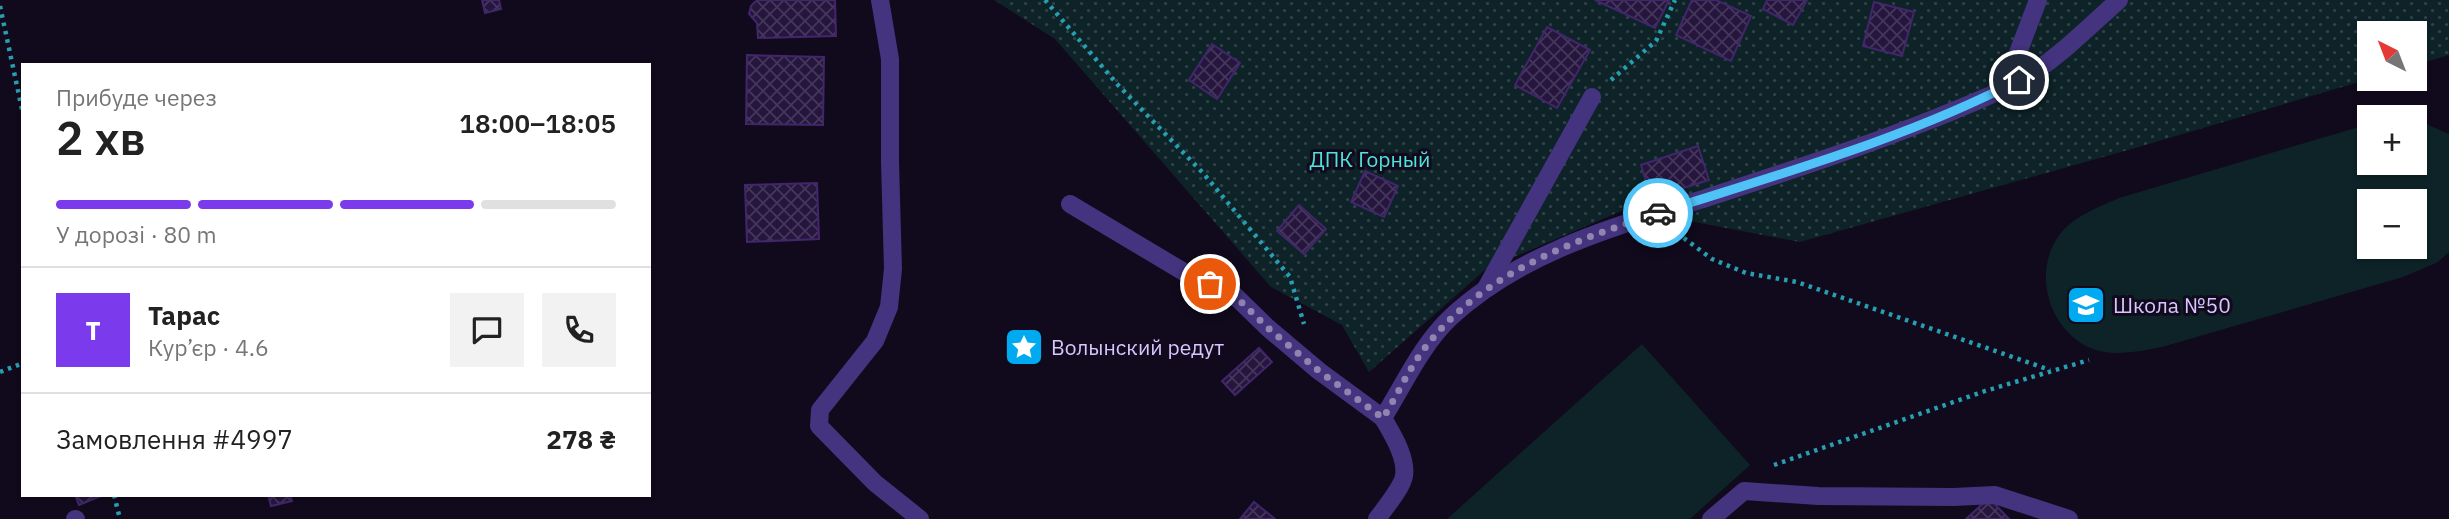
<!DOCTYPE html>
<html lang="uk">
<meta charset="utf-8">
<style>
:root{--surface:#fff;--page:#f2f2f2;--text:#222;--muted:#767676;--line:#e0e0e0;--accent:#7c3aed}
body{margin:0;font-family:"IBM Plex Sans",sans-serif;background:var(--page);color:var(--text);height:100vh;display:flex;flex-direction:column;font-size:26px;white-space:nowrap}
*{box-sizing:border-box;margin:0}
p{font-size:23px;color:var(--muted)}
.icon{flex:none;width:38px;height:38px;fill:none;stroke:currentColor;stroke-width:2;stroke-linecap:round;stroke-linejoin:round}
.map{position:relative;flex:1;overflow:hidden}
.side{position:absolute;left:21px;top:63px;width:630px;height:434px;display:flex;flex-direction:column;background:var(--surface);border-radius:0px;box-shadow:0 2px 5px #0004}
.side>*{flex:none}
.needle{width:46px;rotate:318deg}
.buttons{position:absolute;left:2357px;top:21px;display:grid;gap:14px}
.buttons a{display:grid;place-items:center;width:70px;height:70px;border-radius:0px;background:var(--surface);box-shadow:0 2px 5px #0004;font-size:35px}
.pin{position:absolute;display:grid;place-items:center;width:60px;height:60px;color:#fff;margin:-30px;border:4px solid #fff;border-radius:50%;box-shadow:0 2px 7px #0007}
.courier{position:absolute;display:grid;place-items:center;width:70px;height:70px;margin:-35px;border:5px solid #4fc3f7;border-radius:50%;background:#fff;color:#222;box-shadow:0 2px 9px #0007}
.head em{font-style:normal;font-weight:600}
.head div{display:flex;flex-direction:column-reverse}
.head{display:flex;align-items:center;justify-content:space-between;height:119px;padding:0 35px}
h1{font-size:46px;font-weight:600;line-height:52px}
.bar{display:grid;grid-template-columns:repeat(4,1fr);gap:10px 7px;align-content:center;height:84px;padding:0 35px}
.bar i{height:9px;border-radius:5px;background:var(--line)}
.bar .on{background:var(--accent)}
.bar p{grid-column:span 4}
.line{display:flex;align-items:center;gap:18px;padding:0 35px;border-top:2px solid var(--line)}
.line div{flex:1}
.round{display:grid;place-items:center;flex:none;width:74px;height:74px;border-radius:0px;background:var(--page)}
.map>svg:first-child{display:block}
.park{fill:#0d2327;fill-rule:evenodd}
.garden{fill:url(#garden-dots)}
.building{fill:url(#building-cross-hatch);stroke:#41266b;stroke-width:2}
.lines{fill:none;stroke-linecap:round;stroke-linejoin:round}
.path{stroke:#279fb2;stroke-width:4.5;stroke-dasharray:3.5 5;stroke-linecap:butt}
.lane{stroke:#44337e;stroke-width:18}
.street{stroke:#44337e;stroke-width:18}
.done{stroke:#9284b0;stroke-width:7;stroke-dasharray:0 12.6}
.route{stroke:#4fc3f7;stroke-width:9}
.labels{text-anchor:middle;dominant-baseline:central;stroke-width:6;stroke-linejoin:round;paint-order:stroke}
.park-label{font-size:21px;fill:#4ee3db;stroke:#110a1d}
.poi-label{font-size:21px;fill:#d7c6ff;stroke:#110a1d;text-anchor:start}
</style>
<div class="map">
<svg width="2449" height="519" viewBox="0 0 2449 519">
<defs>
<pattern id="garden-dots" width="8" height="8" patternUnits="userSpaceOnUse" patternTransform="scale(1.75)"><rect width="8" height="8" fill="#0d2327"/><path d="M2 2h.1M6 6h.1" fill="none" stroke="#304147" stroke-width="1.8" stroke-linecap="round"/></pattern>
<pattern id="building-cross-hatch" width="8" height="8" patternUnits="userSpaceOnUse" patternTransform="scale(1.75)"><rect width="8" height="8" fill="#26163e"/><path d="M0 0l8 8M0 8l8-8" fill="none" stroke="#45365b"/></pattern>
</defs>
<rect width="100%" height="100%" fill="#110a1d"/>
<g class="park">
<path d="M2415,119l34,15v118l-11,10 -35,15 -241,70c-20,4 -50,10 -69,2 -44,-17 -62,-77 -33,-115 14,-18 39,-27 59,-36l250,-74 1,39h45zM2370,201h45v46h-45z"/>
<polygon points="1642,344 1750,465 1690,519 1447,519"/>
</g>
<polygon class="garden" points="994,0 2449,0 2449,55 2415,65 2415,33 2370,33 2369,79 2135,148 1800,242 1626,209 1486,269 1369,372 1342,325 1271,287 1055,39"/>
<g class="building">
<polygon points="482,0 499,0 501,9 485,13"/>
<polygon points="757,0 835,0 836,36 758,38 757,23 749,14 751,6"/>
<polygon points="1595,0 1669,0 1655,28"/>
<polygon points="1692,0 1716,0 1751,16 1731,61 1676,35"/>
<polygon points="1767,0 1807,0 1793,25 1763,9"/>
<polygon points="1874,2 1914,12 1902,56 1863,46"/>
<polygon points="1547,27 1590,50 1557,108 1515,85"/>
<polygon points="1212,44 1240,63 1217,99 1189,80"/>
<polygon points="747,55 824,57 823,125 746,124"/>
<polygon points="1698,146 1709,180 1651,198 1641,165"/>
<polygon points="1365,171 1398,186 1384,217 1351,202"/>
<polygon points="817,183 819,239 747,242 745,185"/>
<polygon points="1299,205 1326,229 1304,254 1277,231"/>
<polygon points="1259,348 1272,362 1235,395 1222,381"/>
<polygon points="75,495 101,495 101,496 79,505"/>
<polygon points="268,495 290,495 292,501 271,506"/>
<polygon points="1989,498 2009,519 1966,519"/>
<polygon points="1254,502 1275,519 1240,519"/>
</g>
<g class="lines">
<g class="path">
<polyline points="1045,0 1118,85 1203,173 1290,277 1304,324"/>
<polyline points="0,6 23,114"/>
<polyline points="1611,80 1656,41 1675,0"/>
<polyline points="1677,233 1712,259 1746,273 1797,282 2050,370"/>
<polyline points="0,372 23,363"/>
<polyline points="1774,465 1985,391 2089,360"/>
<polyline points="114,495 120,519"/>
</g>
<g class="lane">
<polyline points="880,0 890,59 890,162 893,269 889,307 875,341 820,410 819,426 875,483 920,519"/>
<polyline points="2005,87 2038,0"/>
<polyline points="1070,204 1189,275 1231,292 1268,328 1319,371 1383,418"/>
<polyline points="1486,288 1592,97"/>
<polyline points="75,519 76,519"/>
<polyline points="1711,519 1744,491 1818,496 1954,497 1995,495 2069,519"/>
</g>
<path class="street" d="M1377,519c7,-10 25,-31 27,-43 3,-19 -12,-42 -21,-58 21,-34 39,-74 68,-101 70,-65 163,-90 252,-118 77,-25 155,-50 230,-80 34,-14 70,-27 101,-47 30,-20 57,-47 85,-72"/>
</g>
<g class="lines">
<path class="done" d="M1210,284l21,8 37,36 51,43 64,47c15,-24 27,-52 45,-74 57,-72 145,-103 230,-131"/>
<path class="route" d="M1658,213c121,-39 248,-74 361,-133"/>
</g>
<defs>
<g id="school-square" transform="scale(2.0125)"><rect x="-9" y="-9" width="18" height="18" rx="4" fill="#00aaf1" stroke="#110a1d"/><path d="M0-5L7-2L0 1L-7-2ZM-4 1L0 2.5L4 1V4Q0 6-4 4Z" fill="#fff"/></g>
<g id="sight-square" transform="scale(2.0125)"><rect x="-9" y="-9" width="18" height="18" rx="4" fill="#00aaf1" stroke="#110a1d"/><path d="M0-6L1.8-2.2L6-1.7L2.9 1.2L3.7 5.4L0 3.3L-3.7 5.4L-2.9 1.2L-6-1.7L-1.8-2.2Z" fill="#fff"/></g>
</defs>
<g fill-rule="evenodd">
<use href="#school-square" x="2086" y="305"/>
<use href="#sight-square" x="1024" y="347"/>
</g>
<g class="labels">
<g class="park-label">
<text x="1370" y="159">ДПК Горный</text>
</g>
<g class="poi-label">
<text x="2113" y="305">Школа №50</text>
<text x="1051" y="347">Волынский редут</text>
</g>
</g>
</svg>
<div class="buttons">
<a><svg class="needle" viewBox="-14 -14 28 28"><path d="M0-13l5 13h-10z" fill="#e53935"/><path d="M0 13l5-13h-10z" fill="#767676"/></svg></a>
<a>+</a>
<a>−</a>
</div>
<div class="pin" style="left:1210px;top:284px;background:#ea580c"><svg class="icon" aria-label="bag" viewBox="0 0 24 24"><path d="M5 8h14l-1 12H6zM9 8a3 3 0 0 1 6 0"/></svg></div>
<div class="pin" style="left:2019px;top:80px;background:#1f2937"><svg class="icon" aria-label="home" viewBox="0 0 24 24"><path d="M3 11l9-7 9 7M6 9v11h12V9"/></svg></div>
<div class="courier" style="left:1658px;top:213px"><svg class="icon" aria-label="car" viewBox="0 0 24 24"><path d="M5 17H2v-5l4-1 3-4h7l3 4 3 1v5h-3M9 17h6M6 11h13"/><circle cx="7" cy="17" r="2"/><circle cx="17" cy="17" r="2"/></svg></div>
<section class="side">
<div class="head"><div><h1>2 хв</h1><p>Прибуде через</p></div><em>18:00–18:05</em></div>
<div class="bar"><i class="on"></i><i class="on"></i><i class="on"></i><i></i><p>У дорозі · 80 m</p></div>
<div class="line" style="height:126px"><b class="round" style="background:var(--accent);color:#fff">Т</b><div><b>Тарас</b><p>Кур’єр · 4.6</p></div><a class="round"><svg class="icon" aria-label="chat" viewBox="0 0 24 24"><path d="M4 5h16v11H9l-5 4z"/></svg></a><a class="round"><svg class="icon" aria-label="phone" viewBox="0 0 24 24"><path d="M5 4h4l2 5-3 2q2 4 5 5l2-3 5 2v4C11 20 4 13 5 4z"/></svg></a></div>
<div class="line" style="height:91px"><div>Замовлення #4997</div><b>278 ₴</b></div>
</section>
</div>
